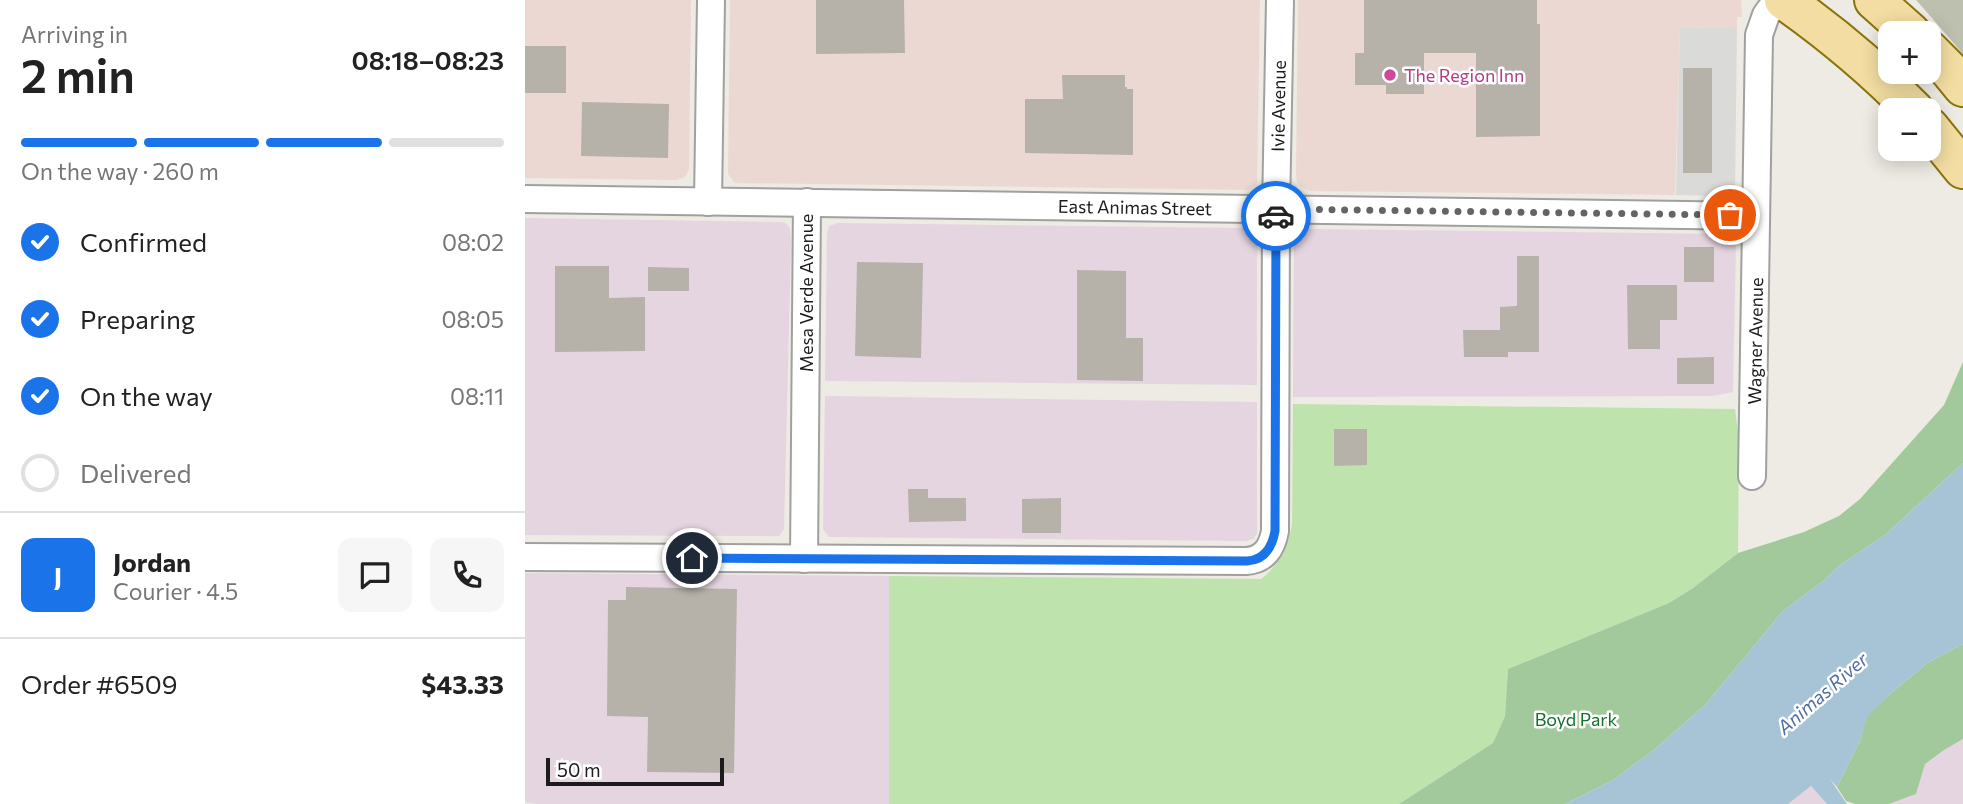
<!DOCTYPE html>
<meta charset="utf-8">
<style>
:root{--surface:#fff;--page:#f6f6f6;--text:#222;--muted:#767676;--line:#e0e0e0;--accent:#1a73e8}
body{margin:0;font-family:Commissioner,sans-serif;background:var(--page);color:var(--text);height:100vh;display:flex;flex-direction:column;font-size:26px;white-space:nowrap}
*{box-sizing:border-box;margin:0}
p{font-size:23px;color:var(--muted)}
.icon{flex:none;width:38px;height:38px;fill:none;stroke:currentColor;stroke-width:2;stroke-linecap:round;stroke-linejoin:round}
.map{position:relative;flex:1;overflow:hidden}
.panel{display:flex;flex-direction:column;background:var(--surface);width:525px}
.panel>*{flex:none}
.buttons{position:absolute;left:1353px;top:21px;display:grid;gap:14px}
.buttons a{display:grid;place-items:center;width:63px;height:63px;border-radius:14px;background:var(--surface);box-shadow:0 4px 18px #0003;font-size:35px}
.scale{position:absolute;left:21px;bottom:18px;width:178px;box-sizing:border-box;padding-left:7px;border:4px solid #1c1c1c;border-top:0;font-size:19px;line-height:24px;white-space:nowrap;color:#1c1c1c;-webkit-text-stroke:5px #fff;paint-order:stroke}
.pin{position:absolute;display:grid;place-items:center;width:60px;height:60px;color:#fff;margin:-30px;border:4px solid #fff;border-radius:50%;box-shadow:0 2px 7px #0007}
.courier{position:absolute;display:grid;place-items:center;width:70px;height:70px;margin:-35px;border:5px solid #1a73e8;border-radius:50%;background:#fff;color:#222;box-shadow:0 2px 9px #0007}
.headline em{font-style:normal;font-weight:600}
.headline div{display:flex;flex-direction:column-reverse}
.headline{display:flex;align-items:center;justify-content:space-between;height:119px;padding:0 21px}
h1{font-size:46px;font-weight:600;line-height:52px}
.bar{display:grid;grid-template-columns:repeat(4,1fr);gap:10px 7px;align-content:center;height:84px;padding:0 21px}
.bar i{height:9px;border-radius:5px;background:var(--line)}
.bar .selected{background:var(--accent)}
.bar p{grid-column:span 4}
.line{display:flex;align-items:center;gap:18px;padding:0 21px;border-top:2px solid var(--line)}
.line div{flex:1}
.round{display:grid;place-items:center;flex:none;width:74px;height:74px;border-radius:14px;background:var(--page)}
ol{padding:0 21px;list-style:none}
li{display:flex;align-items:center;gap:21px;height:77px}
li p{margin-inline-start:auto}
li .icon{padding:7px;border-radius:50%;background:var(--accent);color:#fff;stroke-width:4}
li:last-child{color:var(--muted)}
li i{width:38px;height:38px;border:4px solid var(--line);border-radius:50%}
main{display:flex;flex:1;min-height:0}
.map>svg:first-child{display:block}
.residential{fill:#dadad9}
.commercial{fill:#ecd8d3}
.industrial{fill:#e5d5e0}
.construction{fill:#bec0af}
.grass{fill:#bfe3ad}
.forest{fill:#a1c99b}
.water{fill:#a7c4d7}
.building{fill:#b6b1a9}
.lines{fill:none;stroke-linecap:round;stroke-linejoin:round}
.minor-casing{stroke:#a0a0a0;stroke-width:30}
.primary-casing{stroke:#88730d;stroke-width:42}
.minor{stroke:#fff;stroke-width:26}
.primary{stroke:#f3dda2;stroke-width:38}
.done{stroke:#656462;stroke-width:7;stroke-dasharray:0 12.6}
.route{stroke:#1a73e8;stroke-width:9}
.hotel-dot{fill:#d1479c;stroke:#fff;stroke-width:2.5}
.labels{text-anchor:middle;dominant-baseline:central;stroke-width:5;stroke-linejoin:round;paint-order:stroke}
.hotel-label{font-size:18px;fill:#b23c85;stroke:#fff;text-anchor:start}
.street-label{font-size:18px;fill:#1c1c1c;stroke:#fff}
.park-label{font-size:18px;fill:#15702b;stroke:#fff}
.water-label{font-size:19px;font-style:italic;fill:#526da3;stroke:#fff}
</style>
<main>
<section class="panel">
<div class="headline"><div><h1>2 min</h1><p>Arriving in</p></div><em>08:18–08:23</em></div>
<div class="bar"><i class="selected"></i><i class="selected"></i><i class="selected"></i><i></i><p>On the way · 260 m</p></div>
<ol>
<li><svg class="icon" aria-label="check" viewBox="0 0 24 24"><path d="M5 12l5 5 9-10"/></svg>Confirmed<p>08:02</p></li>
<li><svg class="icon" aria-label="check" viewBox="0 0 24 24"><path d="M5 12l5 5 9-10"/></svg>Preparing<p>08:05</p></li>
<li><svg class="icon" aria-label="check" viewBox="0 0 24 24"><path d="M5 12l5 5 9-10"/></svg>On the way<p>08:11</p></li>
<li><i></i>Delivered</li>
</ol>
<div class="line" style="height:126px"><b class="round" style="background:var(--accent);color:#fff">J</b><div><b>Jordan</b><p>Courier · 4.5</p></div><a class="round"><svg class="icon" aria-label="chat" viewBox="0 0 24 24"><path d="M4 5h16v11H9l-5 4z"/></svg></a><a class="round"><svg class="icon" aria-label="phone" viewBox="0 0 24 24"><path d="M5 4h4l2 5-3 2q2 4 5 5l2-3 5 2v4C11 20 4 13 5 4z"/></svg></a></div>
<div class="line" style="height:91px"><div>Order #6509</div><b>$43.33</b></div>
</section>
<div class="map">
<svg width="1438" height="804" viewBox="0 0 1438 804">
<rect width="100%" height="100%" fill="#edebe3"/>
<polygon class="residential" points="1212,27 1210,191 1204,196 1151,195 1155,28"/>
<g class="commercial">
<polygon points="0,0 166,0 164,169 160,177 151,180 0,178"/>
<polygon points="205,0 735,0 732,184 723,190 210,183 203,174"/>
<polygon points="773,0 1216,0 1217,17 1212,17 1212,27 1155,28 1150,195 785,191 776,187 772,182 771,174"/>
</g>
<g class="industrial">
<polygon points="0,218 258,222 262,224 265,229 266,243 259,529 254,536 0,535"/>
<polygon points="313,223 721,228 727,230 732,237 732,385 300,381 302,233 304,226"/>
<polygon points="784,229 1198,234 1208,237 1211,242 1208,392 1187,396 768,397 769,241 772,233"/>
<polygon points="300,396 732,402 732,534 728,539 720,541 304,537 298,529"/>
<polygon points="0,573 364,576 364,804 12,804 0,802"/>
<polygon points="1438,739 1438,804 1364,804 1391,794 1400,764 1419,750"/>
<polygon points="1286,786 1302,804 1263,804"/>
</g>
<polygon class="construction" points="1391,0 1438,0 1438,54 1407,18"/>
<path class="grass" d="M768,404l442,5 4,30 -1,114 -45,35 -24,15 -161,66 -3,47 -12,27 -94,61h-510v-228l372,3c18,-14 28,-34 31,-55z"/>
<g class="forest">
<polygon points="1438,362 1438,463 1360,535 1315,565 1297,582 1258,611 1180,705 1130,749 1088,780 1040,804 874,804 968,743 980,716 983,669 1144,603 1168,588 1213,553 1279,532 1314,516 1335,499 1419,405"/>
<polygon points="1438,644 1438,739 1419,750 1400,764 1391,794 1364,804 1330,804 1321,801 1312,787 1335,741 1342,716 1365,694 1404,662"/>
</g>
<polygon class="water" points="1438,463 1438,644 1404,662 1365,694 1343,716 1335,741 1312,787 1305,779 1322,804 1302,804 1286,786 1263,804 1040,804 1088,780 1130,749 1180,705 1258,611 1297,582 1315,565 1360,535"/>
<g class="building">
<polygon points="291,0 379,0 380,53 291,54"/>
<polygon points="839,0 1012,0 1012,24 1015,24 1015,136 951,137 951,53 899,53 899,94 861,94 861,85 830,85 830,53 839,53"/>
<rect x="0" y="46" width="41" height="47"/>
<rect x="1158" y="68" width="29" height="105"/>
<polygon points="537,75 600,75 600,87 602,87 602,89 608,89 608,155 500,153 500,99 538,99"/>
<polygon points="57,102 144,104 143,158 56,156"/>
<rect x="1159" y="247" width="30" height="35"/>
<polygon points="992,256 1014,256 1014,352 983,352 983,357 939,357 938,330 975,330 975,307 992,306"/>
<polygon points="332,262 398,263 396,358 330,356"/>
<polygon points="30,266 84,266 84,298 120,297 120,351 30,352"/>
<polygon points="123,267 164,268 164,291 123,291"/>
<polygon points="552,270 601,271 601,338 618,338 618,381 552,380"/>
<polygon points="1102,285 1152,285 1152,320 1135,320 1135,349 1103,349"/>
<polygon points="1189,357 1189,384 1152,384 1152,358"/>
<polygon points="809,429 842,429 842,465 809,466"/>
<polygon points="383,489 403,489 403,498 441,498 441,521 384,522"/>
<polygon points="536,498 536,533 497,533 497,499"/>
<polygon points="101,587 212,589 209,773 122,772 123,717 82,716 83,600 101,600"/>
</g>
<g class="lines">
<g class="minor-casing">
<g id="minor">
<polyline points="0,199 1231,216"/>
<polyline points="183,202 186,0"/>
<polyline points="1227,476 1234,35 1241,15 1252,0"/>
<path d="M0,557l721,4c18,-1 26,-13 29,-30l1,-322 4,-209"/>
<polyline points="279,559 282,202"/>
</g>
</g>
<g class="primary-casing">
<g id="primary">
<path d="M1259,0c47,33 90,69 130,110"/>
<polyline points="1349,0 1386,33"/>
<polyline points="1404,50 1425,71 1438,87"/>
<polyline points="1404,127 1438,169"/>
</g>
</g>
<use href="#minor" class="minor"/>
<use href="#primary" class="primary"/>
</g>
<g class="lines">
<polyline class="done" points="751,216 751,209 1205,215"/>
<path class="route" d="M167,558l555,3c17,-1 25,-13 28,-30l1,-315"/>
</g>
<circle class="hotel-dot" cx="865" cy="75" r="7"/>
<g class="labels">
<g class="hotel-label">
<text x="879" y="75">The Region Inn</text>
</g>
<g class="street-label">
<text transform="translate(753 106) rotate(-89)">Ivie Avenue</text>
<text transform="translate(610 207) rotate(1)">East Animas Street</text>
<text transform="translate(281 293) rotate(-90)">Mesa Verde Avenue</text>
<text transform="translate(1230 341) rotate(-89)">Wagner Avenue</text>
</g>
<g class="park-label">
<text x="1051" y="719">Boyd Park</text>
</g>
<g class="water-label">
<text transform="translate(1297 693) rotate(-41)">Animas River</text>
</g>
</g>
</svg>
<div class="buttons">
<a>+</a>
<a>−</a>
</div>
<div class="scale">50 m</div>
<div class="pin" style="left:1205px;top:215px;background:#ea580c"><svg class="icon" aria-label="bag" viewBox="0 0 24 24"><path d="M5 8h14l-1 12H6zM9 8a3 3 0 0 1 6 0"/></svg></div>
<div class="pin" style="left:167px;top:558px;background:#1f2937"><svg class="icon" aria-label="home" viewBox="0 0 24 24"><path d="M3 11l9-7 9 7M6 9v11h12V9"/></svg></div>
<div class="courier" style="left:751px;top:216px"><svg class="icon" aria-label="car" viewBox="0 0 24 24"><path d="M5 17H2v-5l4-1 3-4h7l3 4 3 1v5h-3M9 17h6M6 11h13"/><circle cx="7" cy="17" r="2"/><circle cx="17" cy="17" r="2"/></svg></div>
</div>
</main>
